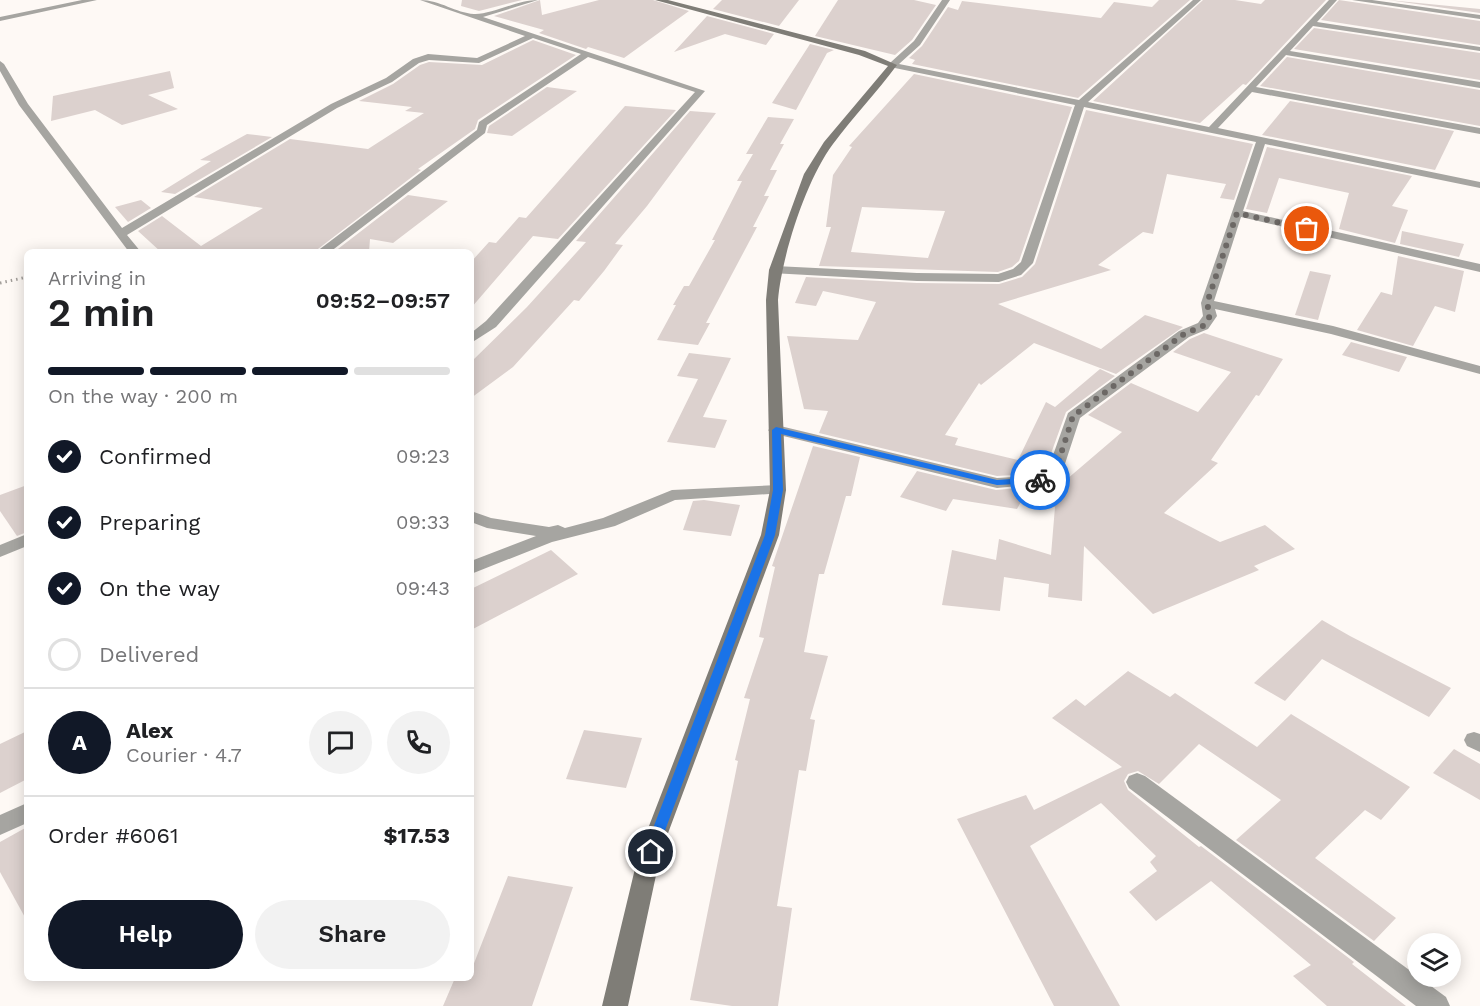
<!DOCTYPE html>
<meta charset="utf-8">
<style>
:root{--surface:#fff;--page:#f2f2f2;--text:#202124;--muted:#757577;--line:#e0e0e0;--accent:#111827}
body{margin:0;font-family:"Work Sans",sans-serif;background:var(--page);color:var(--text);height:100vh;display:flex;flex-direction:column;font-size:22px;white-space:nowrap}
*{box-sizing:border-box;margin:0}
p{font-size:20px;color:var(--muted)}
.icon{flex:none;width:33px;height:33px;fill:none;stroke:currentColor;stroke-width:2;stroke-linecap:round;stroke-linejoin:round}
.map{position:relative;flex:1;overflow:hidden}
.panel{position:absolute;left:24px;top:249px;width:450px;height:732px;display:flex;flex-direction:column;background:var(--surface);border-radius:9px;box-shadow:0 3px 15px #0003}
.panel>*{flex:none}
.buttons{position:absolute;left:1407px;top:933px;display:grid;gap:12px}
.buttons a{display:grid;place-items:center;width:54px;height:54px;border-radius:50%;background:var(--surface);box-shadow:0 3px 15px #0003;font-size:30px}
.pin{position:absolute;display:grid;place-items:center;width:51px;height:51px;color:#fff;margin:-26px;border:3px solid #fff;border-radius:50%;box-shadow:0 2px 6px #0007}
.courier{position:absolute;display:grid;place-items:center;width:60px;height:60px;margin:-30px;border:4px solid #1a73e8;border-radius:50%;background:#fff;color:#222;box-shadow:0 2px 8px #0007}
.overview em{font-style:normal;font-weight:600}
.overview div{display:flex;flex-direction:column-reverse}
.overview{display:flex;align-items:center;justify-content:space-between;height:102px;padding:0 24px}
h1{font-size:39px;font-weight:600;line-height:45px}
.bar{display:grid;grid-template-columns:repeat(4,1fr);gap:9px 6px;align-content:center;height:72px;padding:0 24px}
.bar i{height:8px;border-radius:4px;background:var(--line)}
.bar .on{background:var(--accent)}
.bar p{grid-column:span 4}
.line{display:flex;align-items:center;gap:15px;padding:0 24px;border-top:2px solid var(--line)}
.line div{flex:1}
.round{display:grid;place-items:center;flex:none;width:63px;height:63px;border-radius:32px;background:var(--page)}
ol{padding:0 24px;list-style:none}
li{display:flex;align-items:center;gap:18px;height:66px}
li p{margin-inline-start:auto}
li .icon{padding:6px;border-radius:50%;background:var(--accent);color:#fff;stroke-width:4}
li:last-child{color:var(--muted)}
li i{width:33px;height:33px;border:3px solid var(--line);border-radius:50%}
.action{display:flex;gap:12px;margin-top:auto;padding:12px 24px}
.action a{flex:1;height:69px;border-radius:36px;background:var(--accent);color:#fff;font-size:24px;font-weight:600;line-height:69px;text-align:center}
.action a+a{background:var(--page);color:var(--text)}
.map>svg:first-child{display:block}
.building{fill:#dcd1ce;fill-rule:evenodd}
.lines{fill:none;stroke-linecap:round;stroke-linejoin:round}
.path{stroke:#a19d99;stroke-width:3;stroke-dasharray:1.5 4;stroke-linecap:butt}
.minor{fill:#a6a5a1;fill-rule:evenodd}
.secondary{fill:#7f7d77;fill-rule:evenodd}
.route{fill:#1a73e8}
.done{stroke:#6c6865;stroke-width:6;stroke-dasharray:0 10.8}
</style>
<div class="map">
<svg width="1480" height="1006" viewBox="0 0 1480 1006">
<rect width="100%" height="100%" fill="#fef9f5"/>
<g class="building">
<polygon points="462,0 522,0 479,11 461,6"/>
<polygon points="540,0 542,15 599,0 653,0 689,11 624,58 588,47 586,49 539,33 544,30 494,16"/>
<polygon points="722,0 799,0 779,26 713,9"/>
<polygon points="838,0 914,0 936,5 912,40 895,55 815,36"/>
<polygon points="1159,0 1190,0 1078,98 912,64 915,60 909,58 922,46 948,7 958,10 962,1 1101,18 1114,2 1152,7"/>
<polygon points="1203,0 1235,0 1261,4 1265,0 1326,0 1246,85 1243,84 1200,123 1093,101"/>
<polygon points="1339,0 1480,21 1480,45 1321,20"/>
<polygon points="1388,0 1480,9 1480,13"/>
<polygon points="707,16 774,34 766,45 725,34 674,52"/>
<polygon points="1314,28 1480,53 1480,80 1294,49"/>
<polygon points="533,40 576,55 478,120 475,129 418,169 421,170 314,252 161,252 138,231 162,216 201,246 263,208 194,197 290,139 368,149 424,113 405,111 412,107 359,101 393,84 420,65 429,62 482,65"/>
<polygon points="810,44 834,50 827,53 796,110 772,103"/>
<polygon points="1287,57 1480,90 1480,126 1260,86"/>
<polygon points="170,71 174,88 148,95 178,109 122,125 95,110 51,121 53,96"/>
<path d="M914,74l158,33 -53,154 -7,6 -14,5 -179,-6 12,-39h-5l7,-52 19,-28 -3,-1zM862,207l83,4 -17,47 -77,-6z"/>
<polygon points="547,87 577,91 512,136 487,133 489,126"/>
<polygon points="1290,101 1454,131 1435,170 1262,135"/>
<polygon points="625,106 676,110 558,239 533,236 471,308 471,262 489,242 496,243 519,217 526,218"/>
<polygon points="1086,110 1253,144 1234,200 1220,198 1226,184 1167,174 1153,234 1143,232 1098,265 1111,270 998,304 1101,349 1145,315 1183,327 1116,374 1034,343 981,385 979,383 945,435 958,438 955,445 1018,460 1046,402 1055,407 1100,369 1115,376 1066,412 1044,473 997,476 819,433 828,411 804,409 787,336 858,340 876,302 823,291 816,306 795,303 806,277 917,283 999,284 1022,277 1035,264"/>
<polygon points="690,111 716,113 647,206 615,244 623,245 604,271 579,301 574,300 513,367 471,398 471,362 527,307 586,242 576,241"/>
<polygon points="768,117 794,119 780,144 784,144 770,170 777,170 764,196 769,196 753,227 757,227 706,323 710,323 698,345 657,340 676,305 673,305 684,286 689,286 715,240 712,240 742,181 737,181 753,154 746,154"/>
<polygon points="247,134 272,137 175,194 161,192 211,161 200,160"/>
<polygon points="1267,147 1412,176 1392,206 1408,210 1395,243 1339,229 1349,193 1279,178 1267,213 1246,209"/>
<polygon points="408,195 448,201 393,243 370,239 369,252 334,252"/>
<polygon points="141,200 151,208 128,222 115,207"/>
<polygon points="1402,231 1464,244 1459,257 1400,244"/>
<polygon points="1398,256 1464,271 1455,312 1435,306 1413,346 1357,330 1381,292 1392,295"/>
<polygon points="1310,271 1331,275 1318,320 1295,315"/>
<polygon points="1204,333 1283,359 1259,396 1256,395 1211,460 1218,463 1164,513 1220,542 1265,525 1295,549 1254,566 1259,570 1153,614 1084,546 1082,601 1048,597 1049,584 1004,577 1000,611 942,605 952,550 996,560 999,539 1051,555 1055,507 1039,503 1122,432 1088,415 1131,383 1198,412 1231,372 1173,352 1190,339"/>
<polygon points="1351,342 1407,357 1399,372 1342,355"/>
<polygon points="689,353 731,358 703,417 727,420 715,448 667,442 698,379 677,376"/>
<polygon points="813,446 860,457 851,496 846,496 824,574 819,574 804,652 828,656 810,719 815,720 806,771 799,770 777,906 792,908 778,1006 732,1006 690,1000 738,761 735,760 750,699 744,698 764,638 759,637 775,567 772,566"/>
<polygon points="917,471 996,490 1038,486 1031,501 1023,498 1017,509 953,499 946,511 900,497"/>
<polygon points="27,485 27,532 17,536 0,511 0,495"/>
<polygon points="704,500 740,505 731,536 683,530 693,501"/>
<polygon points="551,550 578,574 471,630 471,589"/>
<polygon points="1322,620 1350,636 1451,688 1429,717 1322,659 1285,701 1254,683"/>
<polygon points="1128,671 1170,697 1175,693 1257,747 1291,714 1410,787 1381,820 1365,810 1315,858 1396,918 1374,941 1236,840 1281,800 1199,744 1159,784 1138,771 1128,774 1124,781 1128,790 1199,847 1201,846 1354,962 1352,964 1406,1006 1327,1006 1293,976 1311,965 1211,881 1156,921 1129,892 1157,871 1150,862 1156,856 1101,803 1030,846 1120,1006 1054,1006 957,819 1026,795 1034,810 1122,767 1052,718 1076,699 1085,706"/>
<polygon points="584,730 642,738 626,788 566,779"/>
<polygon points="27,731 27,779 0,793 0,744"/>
<polygon points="1454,749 1480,764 1480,800 1433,773"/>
<polygon points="27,827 27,921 0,872 0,842"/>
<polygon points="508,876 573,887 532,1006 443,1006 455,978 471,978 471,971"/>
</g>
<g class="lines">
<polyline class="path" points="0,283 27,277"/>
<g class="minor">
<polygon points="82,0 97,0 0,21 0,17"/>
<path d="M420,0c20,0 36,13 54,14 16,1 43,-14 64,-14l-55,17 222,74 -209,236 -25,16v-10l15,-12 209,-229 -107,-35 -101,68 -2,8 -155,119h-14l161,-122 2,-8 102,-68 -48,-16 -54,25 -50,-3 -10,3 -27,19 -55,26 -210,127 14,17h-12l-110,-147 -19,-34v-10l4,3 24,40 94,124 209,-124 55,-26 27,-19 15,-5 49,4 48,-22z"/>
<polygon points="942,0 950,0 920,45 899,64 1079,100 1193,0 1201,0 1088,102 1209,127 1329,0 1337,0 1317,22 1480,47 1480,51 1313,26 1290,51 1480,82 1480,88 1286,55 1256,87 1480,128 1480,134 1252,92 1218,128 1480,182 1480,188 1265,144 1243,211 1480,264 1480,272 1241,217 1214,301 1333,326 1480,366 1480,374 1331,334 1215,309 1217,316 1208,329 1189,337 1080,418 1059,482 997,488 771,433 768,430 776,425 997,478 1046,475 1068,413 1179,331 1198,323 1203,316 1201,303 1256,142 1084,107 1033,263 1021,275 999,282 917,281 771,273 769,270 775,266 917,273 998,274 1013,269 1021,262 1075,105 890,67 890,63 914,41"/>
<polygon points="1352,0 1372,0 1480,15 1480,19"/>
<polygon points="778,485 784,487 786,490 784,493 675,500 615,526 552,542 471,574 471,561 536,536 487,528 471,522 471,511 491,518 549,527 558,525 565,528 603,518 672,490"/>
<polygon points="27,534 27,546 0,557 0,545"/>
<polygon points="1474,732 1480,734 1480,752 1467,746 1464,740 1467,734"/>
<polygon points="1137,773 1145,776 1446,997 1450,1006 1416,1006 1129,788 1126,782 1129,776"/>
<polygon points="27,803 27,823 0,835 0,815"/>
</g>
<path class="secondary" d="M655,0h13l197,51 32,14c-20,27 -44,52 -64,79 -27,36 -51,111 -55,156l8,190 -7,45 -118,317 -33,154h-26l37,-154 122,-317 9,-45 -4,-190 3,-30 35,-96 20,-32 64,-76 -29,-11z"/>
</g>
<polygon class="route" points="776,427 997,480 1040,477 1044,480 1040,483 997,485 781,434 783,490 775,535 657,852 655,856 646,856 644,852 765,535 773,490 772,430"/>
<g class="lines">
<polyline class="done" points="1040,480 1053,479 1073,416 1184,334 1203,326 1210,316 1207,303 1237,213 1307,229"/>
</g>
</svg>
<div class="buttons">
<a><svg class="icon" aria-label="layers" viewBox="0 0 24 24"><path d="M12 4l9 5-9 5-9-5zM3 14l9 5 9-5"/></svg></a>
</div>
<div class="pin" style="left:1307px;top:229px;background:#ea580c"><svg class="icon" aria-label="bag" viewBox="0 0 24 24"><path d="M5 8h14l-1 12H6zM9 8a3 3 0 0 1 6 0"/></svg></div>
<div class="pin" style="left:651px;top:852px;background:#1f2937"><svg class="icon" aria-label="home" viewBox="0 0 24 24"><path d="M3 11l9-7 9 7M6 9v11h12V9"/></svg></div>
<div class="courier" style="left:1040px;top:480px"><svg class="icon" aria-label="bike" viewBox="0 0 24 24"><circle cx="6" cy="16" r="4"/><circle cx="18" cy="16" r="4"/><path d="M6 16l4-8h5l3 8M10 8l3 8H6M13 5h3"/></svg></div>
<section class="panel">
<div class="overview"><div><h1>2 min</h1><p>Arriving in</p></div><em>09:52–09:57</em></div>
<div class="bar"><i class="on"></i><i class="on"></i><i class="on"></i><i></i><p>On the way · 200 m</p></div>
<ol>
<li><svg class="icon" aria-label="check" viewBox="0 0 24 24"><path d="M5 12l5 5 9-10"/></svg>Confirmed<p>09:23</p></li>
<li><svg class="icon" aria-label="check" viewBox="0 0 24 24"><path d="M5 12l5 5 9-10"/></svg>Preparing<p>09:33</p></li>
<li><svg class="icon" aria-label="check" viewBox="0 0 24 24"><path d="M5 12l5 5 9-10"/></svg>On the way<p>09:43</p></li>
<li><i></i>Delivered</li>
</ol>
<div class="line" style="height:108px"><b class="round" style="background:var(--accent);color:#fff">A</b><div><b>Alex</b><p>Courier · 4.7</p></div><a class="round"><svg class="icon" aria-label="chat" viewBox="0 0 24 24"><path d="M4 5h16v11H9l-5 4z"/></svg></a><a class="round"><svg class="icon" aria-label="phone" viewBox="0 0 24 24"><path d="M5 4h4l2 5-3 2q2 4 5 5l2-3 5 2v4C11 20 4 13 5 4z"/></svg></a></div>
<div class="line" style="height:78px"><div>Order #6061</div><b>$17.53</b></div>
<div class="action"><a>Help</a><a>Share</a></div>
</section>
</div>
